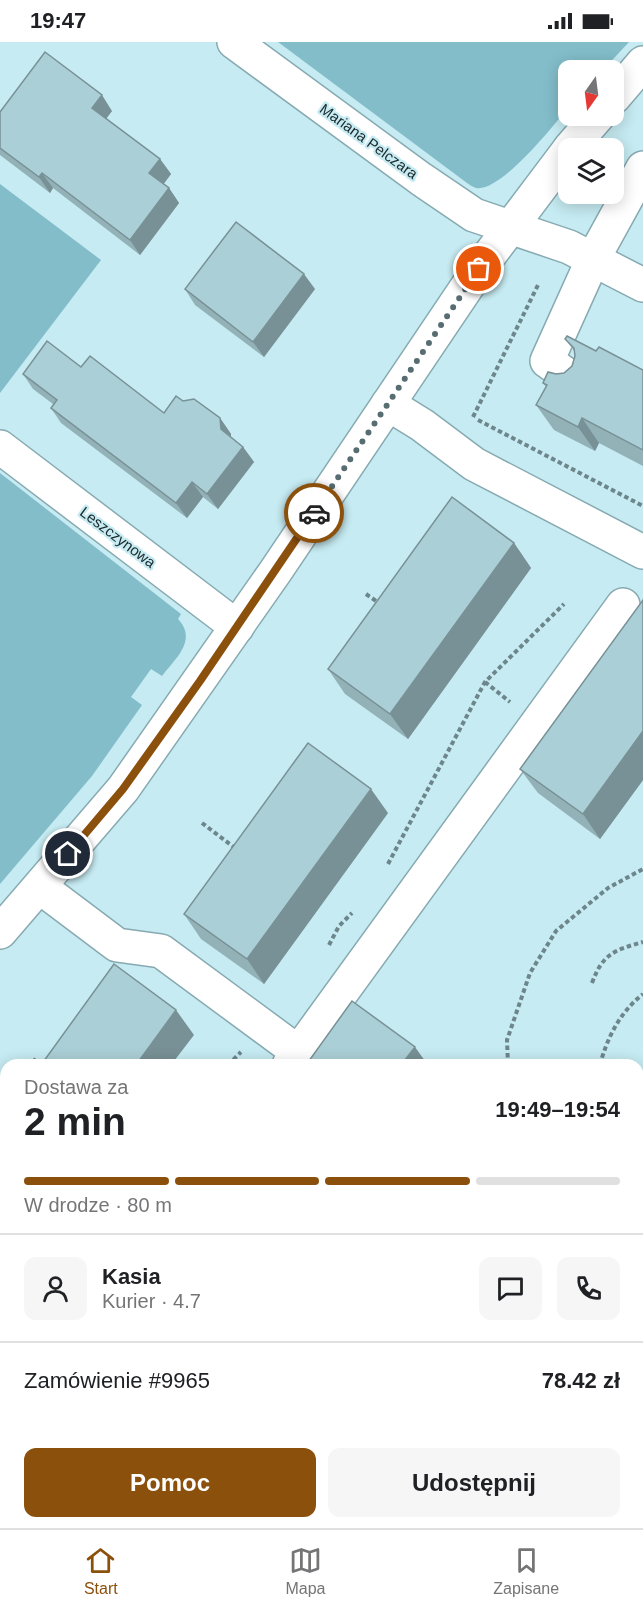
<!DOCTYPE html>
<html lang="pl">
<meta charset="utf-8">
<style>
:root{--surface:#fff;--page:#f6f6f6;--text:#202124;--muted:#757577;--line:#e0e0e0;--accent:#8c500d}
body{margin:0;font-family:Arial,sans-serif;background:var(--page);color:var(--text);height:100vh;display:flex;flex-direction:column;font-size:22px;white-space:nowrap}
*{box-sizing:border-box;margin:0}
p{font-size:20px;color:var(--muted)}
.icon{flex:none;width:33px;height:33px;fill:none;stroke:currentColor;stroke-width:2;stroke-linecap:round;stroke-linejoin:round}
.map{position:relative;flex:1;overflow:hidden}
.side{position:absolute;left:0px;top:1017px;width:644px;height:470px;display:flex;flex-direction:column;background:var(--surface);border-radius:18px 18px 0 0;box-shadow:0 3px 15px #0003}
.side>*{flex:none}
.needle{width:39px;rotate:194deg}
.controls{position:absolute;left:558px;top:18px;display:grid;gap:12px}
.controls a{display:grid;place-items:center;width:66px;height:66px;border-radius:12px;background:var(--surface);box-shadow:0 3px 15px #0003;font-size:30px}
.pin{position:absolute;display:grid;place-items:center;width:51px;height:51px;color:#fff;margin:-26px;border:3px solid #fff;border-radius:50%;box-shadow:0 2px 6px #0007}
.courier{position:absolute;display:grid;place-items:center;width:60px;height:60px;margin:-30px;border:4px solid #8c500d;border-radius:50%;background:#fff;color:#222;box-shadow:0 2px 8px #0007}
.overview em{font-style:normal;font-weight:700}
.overview div{display:flex;flex-direction:column-reverse}
.overview{display:flex;align-items:center;justify-content:space-between;height:102px;padding:0 24px}
h1{font-size:39px;font-weight:700;line-height:45px}
.bar{display:grid;grid-template-columns:repeat(4,1fr);gap:9px 6px;align-content:center;height:72px;padding:0 24px}
.bar i{height:8px;border-radius:4px;background:var(--line)}
.bar .on{background:var(--accent)}
.bar p{grid-column:span 4}
.line{display:flex;align-items:center;gap:15px;padding:0 24px;border-top:2px solid var(--line)}
.line div{flex:1}
.round{display:grid;place-items:center;flex:none;width:63px;height:63px;border-radius:12px;background:var(--page)}
.button{display:flex;gap:12px;margin-top:auto;padding:12px 24px}
.button a{flex:1;height:69px;border-radius:12px;background:var(--accent);color:#fff;font-size:24px;font-weight:700;line-height:69px;text-align:center}
.button a+a{background:var(--page);color:var(--text)}
.status{display:flex;justify-content:space-between;align-items:center;height:42px;padding:0 30px;background:var(--surface);direction:ltr}
.status svg{height:16px;fill:currentColor}
.menu{display:flex;justify-content:space-around;align-items:center;height:84px;border-top:2px solid var(--line);background:var(--surface);font-size:16px;color:var(--muted)}
.menu a{display:grid;justify-items:center;gap:3px}
.menu .on{color:var(--accent)}
.map>svg:first-child{display:block}
.green{fill:#82bdc9}
.lines{fill:none;stroke-linecap:round;stroke-linejoin:round}
.minor-casing{stroke:#87aab1;stroke-width:36}
.path{stroke:#6d868b;stroke-width:4;stroke-dasharray:4.5 3;stroke-linecap:butt}
.minor{stroke:#fff;stroke-width:33}
.wall{fill:#93b2b8}
.shaded-wall{fill:#789196}
.building{fill:#abcfd6;stroke:#789196;stroke-width:1.5}
.done{stroke:#576d71;stroke-width:6;stroke-dasharray:0 10.8}
.route{stroke:#8c500d;stroke-width:8}
.labels{text-anchor:middle;dominant-baseline:central;stroke-width:4.5;stroke-linejoin:round;paint-order:stroke}
.street-label{font-size:15px;fill:#1b292c;stroke:#c6ebf2}
</style>
<div class="status"><b>19:47</b><svg viewBox="0 0 49 12"><path d="M0 12V9h3v3zM5 12V6h3v6zM10 12V3h3v9zM15 12V0h3v12zM26 1h20v11H26zM47 4h2v5h-2z"/></svg></div>
<div class="map">
<svg width="643" height="1486" viewBox="0 0 643 1486">
<rect width="100%" height="100%" fill="#c6ebf2"/>
<g class="green">
<path d="M278,0h351l-26,28h-35v38c-15,18 -68,85 -92,80 -3,-1 -6,-3 -9,-5z"/>
<polygon points="0,142 101,218 0,351"/>
<path d="M0,431l181,141 -3,5c20,21 -3,40 -16,57l-11,-7 -20,28 11,8 -50,71 -92,108z"/>
<polygon points="0,1381 6,1384 6,1463 5,1457 0,1458"/>
<polygon points="183,1480 193,1486 9,1486 9,1481"/>
</g>
<g class="lines">
<g class="minor-casing">
<g id="minor">
<polyline points="234,0 421,137 474,173 569,205 643,243"/>
<polyline points="614,55 643,21"/>
<polyline points="570,106 598,74"/>
<polyline points="574,338 547,319 593,217 643,126"/>
<polyline points="388,362 422,383 474,422 643,510"/>
<polyline points="0,405 237,585"/>
<polyline points="40,845 117,903 161,909 298,1010"/>
<polyline points="0,890 123,747 275,530 479,227 568,109"/>
<polyline points="289,1023 623,563"/>
</g>
</g>
<g class="path">
<polyline points="473,375 538,243"/>
<polyline points="478,378 643,464"/>
<polyline points="366,552 379,561"/>
<polyline points="485,640 510,660"/>
<polyline points="202,781 235,806"/>
<polyline points="388,822 485,640 564,562"/>
<polyline points="329,903 339,884 352,871"/>
<path d="M592,941c11,-30 23,-33 51,-41"/>
<polyline points="33,1017 41,1023"/>
<polyline points="228,1023 241,1010"/>
<polyline points="508,1023 507,998 530,931 556,889 608,846 643,827"/>
<path d="M600,1023c7,-27 20,-53 43,-71"/>
<polyline points="638,1135 643,1139"/>
<polyline points="638,1207 643,1210"/>
<polyline points="0,1211 6,1214"/>
<polyline points="0,1235 6,1224"/>
<polyline points="638,1424 643,1427"/>
<polyline points="638,1452 643,1454"/>
<polyline points="479,1480 480,1486"/>
<polyline points="545,1486 548,1480"/>
</g>
<use href="#minor" class="minor"/>
</g>
<g class="wall">
<polygon points="112,69 106,76 160,117 171,132 163,142 169,146 179,161 140,213 53,146 50,151 0,113 0,70"/>
<polygon points="185,247 315,247 264,315 195,263"/>
<polygon points="565,297 643,328 643,424 599,401 595,409 554,388 536,363 546,345 543,341 556,332 564,331 572,324 575,314 575,310"/>
<polygon points="81,325 164,371 183,359 220,376 231,392 231,395 243,405 254,420 218,467 203,455 187,476 61,381 51,366 53,362 33,347 23,332"/>
<polygon points="514,501 531,526 408,697 345,652 328,627"/>
<polygon points="643,558 643,738 600,797 538,751 520,727"/>
<polygon points="388,771 264,942 201,897 184,872"/>
<polygon points="6,1071 6,1116 0,1108 0,1080"/>
<polygon points="0,1229 6,1232 6,1335 0,1332"/>
<polygon points="638,1282 643,1285 643,1399 638,1396"/>
<polygon points="275,1480 451,1480 455,1486 286,1486"/>
</g>
<g class="shaded-wall">
<polygon points="102,53 112,69 103,81 92,66"/>
<polygon points="160,117 171,132 160,147 149,131"/>
<polygon points="42,131 53,146 50,151 39,135"/>
<polygon points="169,146 179,161 140,213 130,198"/>
<polygon points="304,232 315,247 264,315 253,300"/>
<polygon points="220,376 231,392 231,403 221,387"/>
<polygon points="582,376 599,401 595,409 578,385"/>
<polygon points="243,405 254,420 218,467 207,452"/>
<polygon points="192,440 203,455 187,476 176,461"/>
<polygon points="514,501 531,526 408,697 390,672"/>
<polygon points="643,689 643,738 600,797 583,772"/>
<polygon points="371,747 388,771 264,942 247,917"/>
<polygon points="176,968 194,993 171,1023 136,1023"/>
<polygon points="415,1005 428,1023 401,1023"/>
<polygon points="435,1480 451,1480 455,1486 432,1486"/>
</g>
<g class="building">
<polygon points="45,10 102,53 92,66 160,117 149,131 169,146 130,198 42,131 39,135 0,106 0,70"/>
<polygon points="236,180 304,232 253,300 185,247"/>
<polygon points="567,294 596,309 599,305 643,328 643,408 582,376 578,385 536,363 547,343 543,341 548,330 556,332 564,331 572,324 575,314 574,306 565,297"/>
<polygon points="47,299 81,325 90,314 164,371 176,354 183,359 194,357 220,376 221,387 243,405 207,452 192,440 176,461 51,366 57,358 23,332"/>
<polygon points="452,455 514,501 390,672 328,627"/>
<polygon points="643,558 643,689 583,772 520,727"/>
<polygon points="308,701 371,747 247,917 184,872"/>
<polygon points="114,922 176,968 136,1023 41,1023"/>
<polygon points="352,959 415,1005 401,1023 306,1023"/>
<polygon points="6,1071 6,1105 0,1101 0,1080"/>
<polygon points="0,1229 6,1232 6,1320 0,1317"/>
<polygon points="638,1282 643,1285 643,1381 638,1378"/>
<polygon points="304,1480 435,1480 432,1486 314,1486"/>
</g>
<g class="lines">
<polyline class="done" points="314,471 479,227"/>
<polyline class="route" points="68,812 123,747 200,639 314,471"/>
</g>
<g class="labels">
<g class="street-label">
<text transform="translate(369 99) rotate(36)">Mariana Pelczara</text>
<text transform="translate(118 495) rotate(37)">Leszczynowa</text>
</g>
</g>
</svg>
<div class="controls">
<a><svg class="needle" viewBox="-14 -14 28 28"><path d="M0-13l5 13h-10z" fill="#e53935"/><path d="M0 13l5-13h-10z" fill="#757577"/></svg></a>
<a><svg class="icon" aria-label="layers" viewBox="0 0 24 24"><path d="M12 4l9 5-9 5-9-5zM3 14l9 5 9-5"/></svg></a>
</div>
<div class="pin" style="left:479px;top:227px;background:#ea580c"><svg class="icon" aria-label="bag" viewBox="0 0 24 24"><path d="M5 8h14l-1 12H6zM9 8a3 3 0 0 1 6 0"/></svg></div>
<div class="pin" style="left:68px;top:812px;background:#1f2937"><svg class="icon" aria-label="home" viewBox="0 0 24 24"><path d="M3 11l9-7 9 7M6 9v11h12V9"/></svg></div>
<div class="courier" style="left:314px;top:471px"><svg class="icon" aria-label="car" viewBox="0 0 24 24"><path d="M5 17H2v-5l4-1 3-4h7l3 4 3 1v5h-3M9 17h6M6 11h13"/><circle cx="7" cy="17" r="2"/><circle cx="17" cy="17" r="2"/></svg></div>
<section class="side">
<div class="overview"><div><h1>2 min</h1><p>Dostawa za</p></div><em>19:49–19:54</em></div>
<div class="bar"><i class="on"></i><i class="on"></i><i class="on"></i><i></i><p>W drodze · 80 m</p></div>
<div class="line" style="height:108px"><a class="round"><svg class="icon" aria-label="person" viewBox="0 0 24 24"><circle cx="12" cy="8" r="4"/><path d="M4 21q1-7 8-7t8 7"/></svg></a><div><b>Kasia</b><p>Kurier · 4.7</p></div><a class="round"><svg class="icon" aria-label="chat" viewBox="0 0 24 24"><path d="M4 5h16v11H9l-5 4z"/></svg></a><a class="round"><svg class="icon" aria-label="phone" viewBox="0 0 24 24"><path d="M5 4h4l2 5-3 2q2 4 5 5l2-3 5 2v4C11 20 4 13 5 4z"/></svg></a></div>
<div class="line" style="height:78px"><div>Zamówienie #9965</div><b>78.42 zł</b></div>
<div class="button"><a>Pomoc</a><a>Udostępnij</a></div>
</section>
</div>
<nav class="menu">
<a class="on"><svg class="icon" aria-label="home" viewBox="0 0 24 24"><path d="M3 11l9-7 9 7M6 9v11h12V9"/></svg>Start</a>
<a><svg class="icon" aria-label="map" viewBox="0 0 24 24"><path d="M3 6l6-2 6 2 6-2v14l-6 2-6-2-6 2zM9 4v14M15 6v14"/></svg>Mapa</a>
<a><svg class="icon" aria-label="saved" viewBox="0 0 24 24"><path d="M7 4h10v16l-5-4-5 4z"/></svg>Zapisane</a>
</nav>
